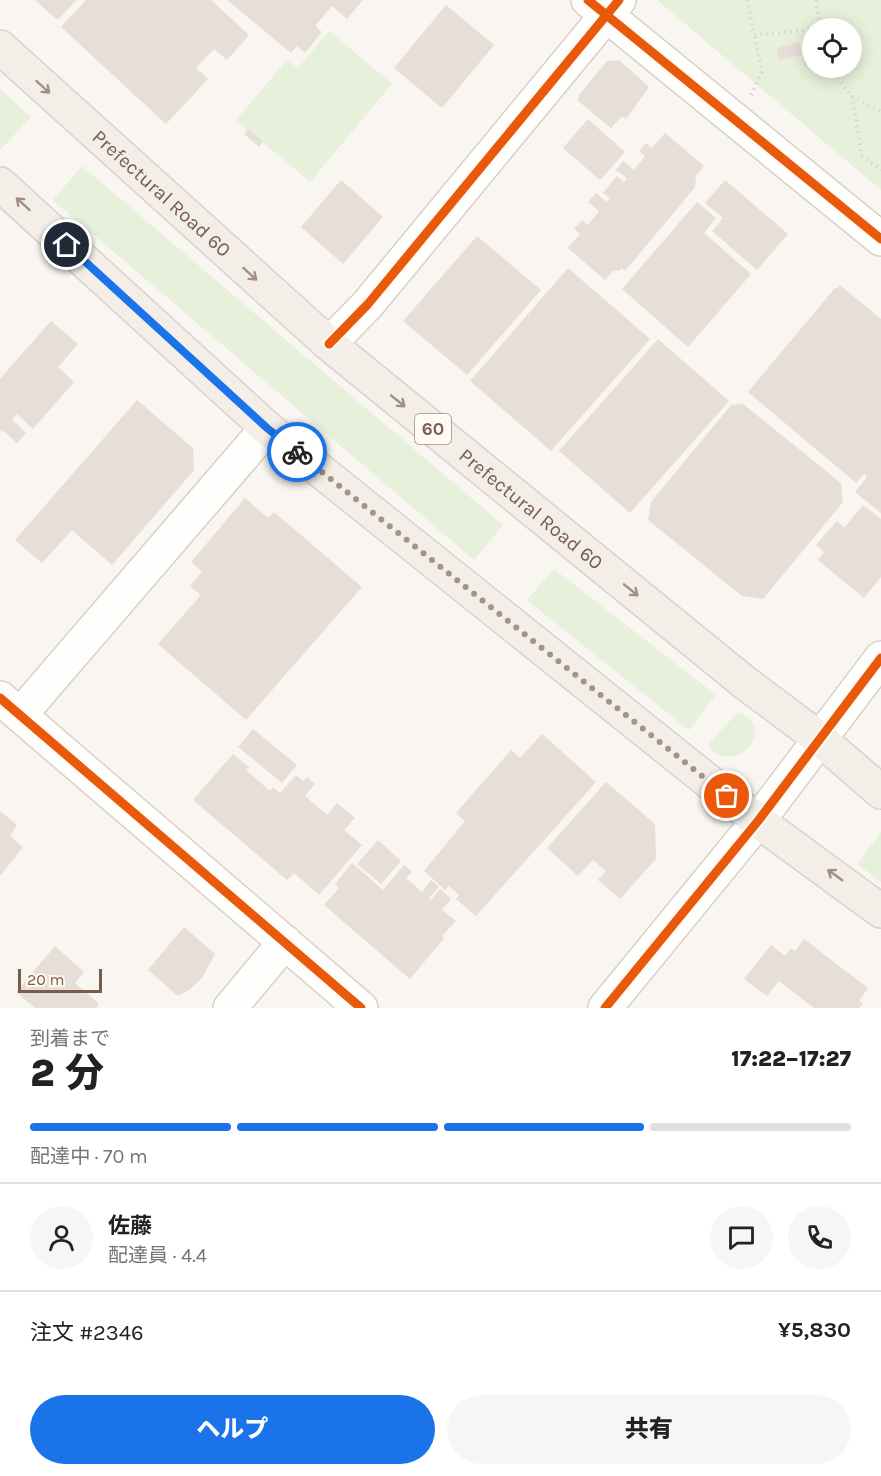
<!DOCTYPE html>
<html lang="ja">
<meta charset="utf-8">
<style>
:root{--surface:#fff;--page:#f6f6f6;--text:#222;--muted:#767676;--line:#e0e0e0;--accent:#1a73e8}
body{margin:0;font-family:Karla,"Noto Sans JP",sans-serif;background:var(--page);color:var(--text);height:100vh;display:flex;flex-direction:column;font-size:22px;white-space:nowrap}
*{box-sizing:border-box;margin:0}
p{font-size:20px;color:var(--muted)}
.icon{flex:none;width:33px;height:33px;fill:none;stroke:currentColor;stroke-width:2;stroke-linecap:round;stroke-linejoin:round}
.map{position:relative;height:1008px;overflow:hidden}
.sheet{display:flex;flex-direction:column;background:var(--surface);flex:1}
.sheet>*{flex:none}
.buttons{position:absolute;left:802px;top:18px;display:grid;gap:12px}
.buttons a{display:grid;place-items:center;width:60px;height:60px;border-radius:50%;background:var(--surface);box-shadow:0 3px 15px #0003;font-size:30px}
.scale{position:absolute;left:18px;bottom:15px;width:84px;box-sizing:border-box;padding-left:6px;border:3px solid #7a5c4d;border-top:0;font-size:16px;line-height:21px;white-space:nowrap;color:#7a5c4d;-webkit-text-stroke:4px #fffaf3;paint-order:stroke}
.pin{position:absolute;display:grid;place-items:center;width:51px;height:51px;color:#fff;margin:-26px;border:3px solid #fff;border-radius:50%;box-shadow:0 2px 6px #0007}
.courier{position:absolute;display:grid;place-items:center;width:60px;height:60px;margin:-30px;border:4px solid #1a73e8;border-radius:50%;background:#fff;color:#222;box-shadow:0 2px 8px #0007}
.head em{font-style:normal;font-weight:800}
.head div{display:flex;flex-direction:column-reverse}
.head{display:flex;align-items:center;justify-content:space-between;height:102px;padding:0 30px}
h1{font-size:39px;font-weight:800;line-height:45px}
.bar{display:grid;grid-template-columns:repeat(4,1fr);gap:9px 6px;align-content:center;height:72px;padding:0 30px}
.bar i{height:8px;border-radius:4px;background:var(--line)}
.bar .on{background:var(--accent)}
.bar p{grid-column:span 4}
.line{display:flex;align-items:center;gap:15px;padding:0 30px;border-top:2px solid var(--line)}
.line div{flex:1}
.round{display:grid;place-items:center;flex:none;width:63px;height:63px;border-radius:32px;background:var(--page)}
.primary-button{display:flex;gap:12px;margin-top:auto;padding:12px 30px}
.primary-button a{flex:1;height:69px;border-radius:36px;background:var(--accent);color:#fff;font-size:24px;font-weight:800;line-height:69px;text-align:center}
.primary-button a+a{background:var(--page);color:var(--text)}
.map>svg:first-child{display:block}
.green{fill:#e7f0db;fill-rule:evenodd}
.building{fill:#e6ded7}
.lines{fill:none;stroke-linecap:round;stroke-linejoin:round}
.minor-casing{stroke:#d7d1cb;stroke-width:36}
.major-casing{stroke:#dad1cc;stroke-width:36}
.path{stroke:#dcd5d0;stroke-width:4;stroke-dasharray:1.5 4.5;stroke-linecap:butt}
.minor{stroke:#fefefd;stroke-width:33}
.major{stroke:#f3eee8;stroke-width:33}
.cycleway-casing{stroke:#fffaf3;stroke-width:13}
.cycleway{stroke:#e8590c;stroke-width:9}
.oneway{stroke:#a48f83}
.done{stroke:#a69286;stroke-width:6;stroke-dasharray:0 10.8}
.route{stroke:#1a73e8;stroke-width:8}
.labels{text-anchor:middle;dominant-baseline:central;stroke-width:5;stroke-linejoin:round;paint-order:stroke}
.shield{fill:#fffaf3;stroke:#a28b7f;stroke-width:1.5}
.shield-label{font-size:18px;font-weight:bold;fill:#7a5c4d}
.street-label{font-size:20px;fill:#7a5c4d;stroke:#fffaf3}
</style>
<div class="map">
<svg width="881" height="1008" viewBox="0 0 881 1008">
<rect width="100%" height="100%" fill="#f9f5f0"/>
<g class="green">
<path d="M657,0h224v190zM813,28h39v40h-39z"/>
<polygon points="329,31 392,84 310,182 236,120 287,60 298,68"/>
<polygon points="0,89 31,117 0,150"/>
<polygon points="82,166 503,525 474,560 53,200"/>
<polygon points="554,569 716,695 689,730 527,600"/>
<path d="M738,712c37,14 5,62 -28,38l-1,-7z"/>
<polygon points="881,832 881,882 862,868 858,863"/>
</g>
<g class="building">
<polygon points="35,0 76,0 59,19 56,19"/>
<polygon points="86,0 211,0 249,35 227,60 214,49 196,68 208,79 166,124 61,27"/>
<polygon points="227,0 363,0 347,19 332,6 315,26 322,32 305,53 297,46 291,53"/>
<polygon points="446,5 494,45 442,108 394,68"/>
<polygon points="799,42 802,55 779,60 777,48"/>
<polygon points="813,54 813,65 805,67 803,57"/>
<polygon points="619,60 649,87 626,119 622,116 611,128 577,100 579,97 578,96 607,61"/>
<polygon points="588,119 625,152 600,180 563,148"/>
<polygon points="248,129 263,141 259,147 244,134"/>
<polygon points="665,133 704,166 695,177 697,178 695,180 697,181 694,184 696,186 625,271 622,268 619,271 614,270 605,280 568,248 580,234 574,229 582,220 588,225 599,211 588,202 596,193 607,202 610,198 603,193 617,176 624,182 627,178 616,170 623,161 634,170 645,156 639,151 646,143 652,148"/>
<polygon points="341,180 383,217 343,264 301,227"/>
<polygon points="725,180 788,234 757,270 712,231 723,218 705,203"/>
<polygon points="697,202 716,218 704,233 751,274 688,347 622,289"/>
<polygon points="477,236 541,290 467,375 403,321"/>
<polygon points="568,268 650,339 551,451 470,381"/>
<polygon points="840,285 881,319 881,513 855,492 867,477 864,474 856,483 748,392 835,288 837,289"/>
<polygon points="51,321 78,344 58,367 74,382 33,429 17,414 12,420 26,433 17,443 2,430 0,433 0,379"/>
<polygon points="658,339 729,401 630,513 559,451"/>
<polygon points="137,400 193,448 194,470 112,565 72,530 42,563 15,540"/>
<polygon points="743,404 841,483 843,502 763,599 742,596 648,520 651,502 731,405"/>
<polygon points="245,498 268,518 274,512 362,587 246,720 158,644 201,595 190,586 202,572 191,562"/>
<polygon points="863,505 881,519 881,577 864,598 818,560 824,552 816,545 837,521 844,528"/>
<polygon points="253,729 297,765 282,783 238,747"/>
<polygon points="542,734 596,782 476,916 456,899 459,895 449,886 445,890 424,871 465,821 456,813 511,750 520,758"/>
<polygon points="233,754 249,767 246,770 270,791 273,787 280,793 296,775 303,781 307,777 315,784 305,796 327,815 337,803 355,818 344,830 362,845 319,895 294,873 287,880 193,800"/>
<polygon points="606,782 655,824 656,859 620,899 598,880 606,871 593,860 578,876 547,848"/>
<polygon points="0,811 17,825 10,836 23,847 0,876"/>
<polygon points="378,840 401,861 381,884 357,864"/>
<polygon points="352,863 383,890 404,865 412,872 406,878 422,892 431,880 439,887 429,898 431,900 440,889 451,899 442,910 456,921 442,936 444,938 410,979 324,905 339,888 335,884"/>
<polygon points="184,927 215,954 202,978 189,990 178,996 148,970"/>
<polygon points="804,939 868,988 859,1001 863,1003 859,1008 814,1008 779,981 767,996 744,979 771,945 785,956 791,948 795,951"/>
<polygon points="55,946 84,972 75,983 99,1004 96,1008 35,1008 16,992"/>
</g>
<g class="lines">
<g class="minor-casing">
<g id="minor">
<polyline points="588,0 881,239"/>
<polyline points="329,344 368,304 619,0"/>
<polyline points="0,698 361,1008"/>
<polyline points="20,715 267,428"/>
<polyline points="230,1008 285,942"/>
<polyline points="605,1008 758,821 881,658"/>
</g>
</g>
<g class="major-casing">
<g id="major">
<path id="s1" d="M0,47l329,297 415,338 76,57 61,53"/>
<polyline points="0,184 267,428 758,821 881,911"/>
</g>
</g>
<g class="path">
<polyline points="747,0 754,35 813,29"/>
<polyline points="816,0 820,28"/>
<polyline points="830,68 852,96 881,112"/>
<polyline points="751,95 762,72 754,35"/>
<polyline points="852,96 862,156 881,170"/>
</g>
<use href="#minor" class="minor"/>
<use href="#major" class="major"/>
<g class="cycleway-casing">
<g id="cycleway">
<polyline points="588,0 881,239"/>
<polyline points="329,344 368,304 619,0"/>
<polyline points="0,698 361,1008"/>
<polyline points="605,1008 758,821 881,658"/>
</g>
</g>
<use href="#cycleway" class="cycleway"/>
</g>
<defs><path id="oneway-shaft" d="M-6 0H5M1.5-3L5.5 0L1.5 3" fill="none" stroke-width="1.6" stroke-linecap="round" stroke-linejoin="round" transform="scale(1.5)"/></defs>
<g class="oneway">
<use href="#oneway-shaft" transform="translate(43 87) rotate(42)"/>
<use href="#oneway-shaft" transform="translate(23 204) rotate(-138)"/>
<use href="#oneway-shaft" transform="translate(250 274) rotate(42)"/>
<use href="#oneway-shaft" transform="translate(398 401) rotate(39)"/>
<use href="#oneway-shaft" transform="translate(631 590) rotate(39)"/>
<use href="#oneway-shaft" transform="translate(835 875) rotate(-144)"/>
</g>
<g class="lines">
<polyline class="done" points="297,452 727,796"/>
<polyline class="route" points="67,245 267,428 297,452"/>
</g>
<g class="labels">
<rect class="shield" x="415" y="414" width="36" height="30" rx="4.5"/>
<g class="shield-label">
<text x="433" y="429">60</text>
</g>
<g class="street-label">
<text stroke="none"><textPath href="#s1" startOffset="218">Prefectural Road 60</textPath></text>
<text stroke="none"><textPath href="#s1" startOffset="704">Prefectural Road 60</textPath></text>
</g>
</g>
</svg>
<div class="buttons">
<a><svg class="icon" aria-label="locate" viewBox="0 0 24 24"><circle cx="12" cy="12" r="6"/><path d="M12 2v4M12 18v4M2 12h4M18 12h4"/></svg></a>
</div>
<div class="scale">20 m</div>
<div class="pin" style="left:727px;top:796px;background:#ea580c"><svg class="icon" aria-label="bag" viewBox="0 0 24 24"><path d="M5 8h14l-1 12H6zM9 8a3 3 0 0 1 6 0"/></svg></div>
<div class="pin" style="left:67px;top:245px;background:#1f2937"><svg class="icon" aria-label="home" viewBox="0 0 24 24"><path d="M3 11l9-7 9 7M6 9v11h12V9"/></svg></div>
<div class="courier" style="left:297px;top:452px"><svg class="icon" aria-label="bike" viewBox="0 0 24 24"><circle cx="6" cy="16" r="4"/><circle cx="18" cy="16" r="4"/><path d="M6 16l4-8h5l3 8M10 8l3 8H6M13 5h3"/></svg></div>
</div>
<section class="sheet">
<div class="head"><div><h1>2 分</h1><p>到着まで</p></div><em>17:22–17:27</em></div>
<div class="bar"><i class="on"></i><i class="on"></i><i class="on"></i><i></i><p>配達中 · 70 m</p></div>
<div class="line" style="height:108px"><a class="round"><svg class="icon" aria-label="person" viewBox="0 0 24 24"><circle cx="12" cy="8" r="4"/><path d="M4 21q1-7 8-7t8 7"/></svg></a><div><b>佐藤</b><p>配達員 · 4.4</p></div><a class="round"><svg class="icon" aria-label="chat" viewBox="0 0 24 24"><path d="M4 5h16v11H9l-5 4z"/></svg></a><a class="round"><svg class="icon" aria-label="phone" viewBox="0 0 24 24"><path d="M5 4h4l2 5-3 2q2 4 5 5l2-3 5 2v4C11 20 4 13 5 4z"/></svg></a></div>
<div class="line" style="height:78px"><div>注文 #2346</div><b>¥5,830</b></div>
<div class="primary-button"><a>ヘルプ</a><a>共有</a></div>
</section>
